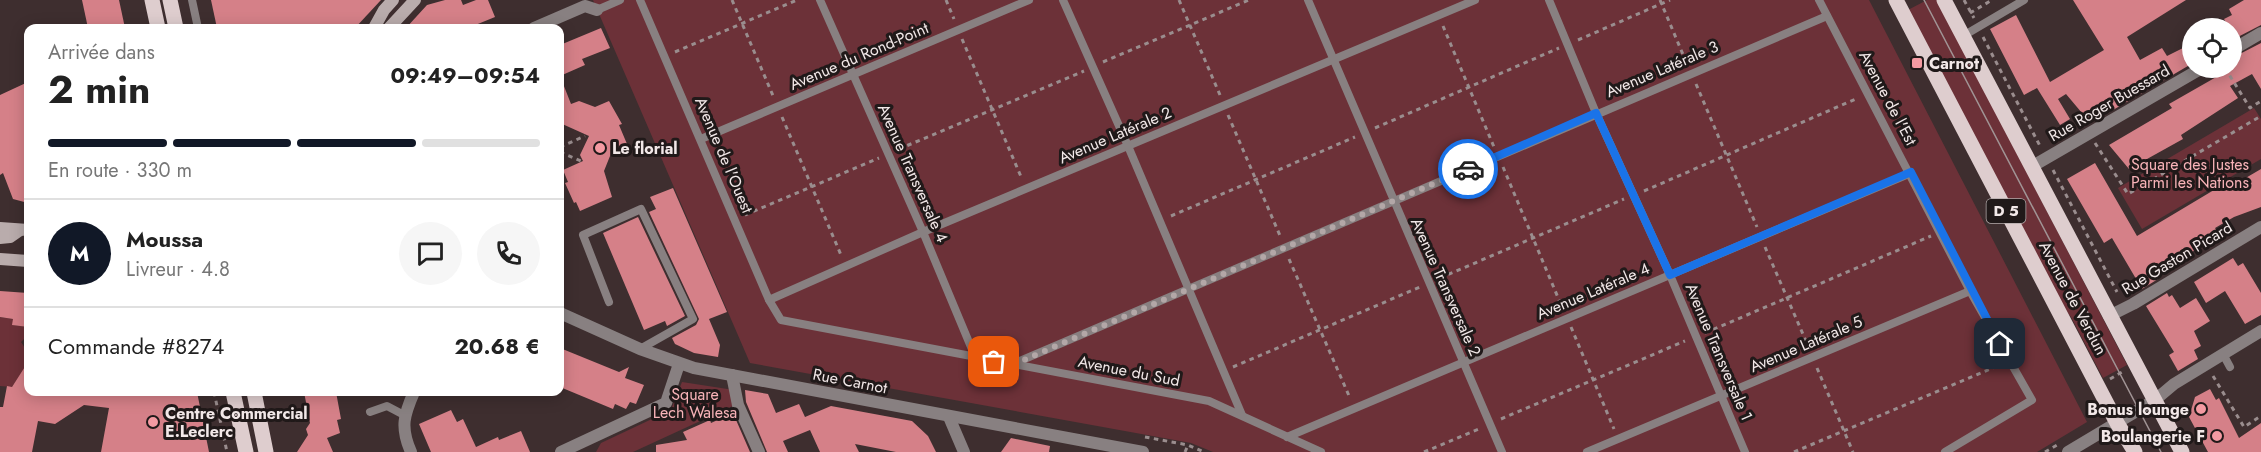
<!DOCTYPE html>
<html lang="fr">
<meta charset="utf-8">
<style>
:root{--surface:#fff;--page:#f6f6f6;--text:#222;--muted:#767676;--line:#e0e0e0;--accent:#111827}
body{margin:0;font-family:Jost,sans-serif;background:var(--page);color:var(--text);height:100vh;display:flex;flex-direction:column;font-size:22px;white-space:nowrap}
*{box-sizing:border-box;margin:0}
p{font-size:20px;color:var(--muted)}
.icon{flex:none;width:33px;height:33px;fill:none;stroke:currentColor;stroke-width:2;stroke-linecap:round;stroke-linejoin:round}
.map{position:relative;flex:1;overflow:hidden}
.details{position:absolute;left:24px;top:24px;width:540px;height:372px;display:flex;flex-direction:column;background:var(--surface);border-radius:12px;box-shadow:0 3px 15px #0003}
.details>*{flex:none}
.tools{position:absolute;left:2182px;top:18px;display:grid;gap:12px}
.tools a{display:grid;place-items:center;width:60px;height:60px;border-radius:50%;background:var(--surface);box-shadow:0 3px 15px #0003;font-size:30px}
.pin{position:absolute;display:grid;place-items:center;width:51px;height:51px;color:#fff;margin:-26px;border-radius:12px;box-shadow:0 3px 9px #0006}
.courier{position:absolute;display:grid;place-items:center;width:60px;height:60px;margin:-30px;border:4px solid #1a73e8;border-radius:50%;background:#fff;color:#222;box-shadow:0 2px 8px #0007}
.summary em{font-style:normal;font-weight:700}
.summary div{display:flex;flex-direction:column-reverse}
.summary{display:flex;align-items:center;justify-content:space-between;height:102px;padding:0 24px}
h1{font-size:39px;font-weight:700;line-height:45px}
.bar{display:grid;grid-template-columns:repeat(4,1fr);gap:9px 6px;align-content:center;height:72px;padding:0 24px}
.bar i{height:8px;border-radius:4px;background:var(--line)}
.bar .on{background:var(--accent)}
.bar p{grid-column:span 4}
.line{display:flex;align-items:center;gap:15px;padding:0 24px;border-top:2px solid var(--line)}
.line div{flex:1}
.round{display:grid;place-items:center;flex:none;width:63px;height:63px;border-radius:32px;background:var(--page)}
.map>svg:first-child{display:block}
.green{fill:#6c3138}
.building{fill:#d58088}
.lines{fill:none;stroke-linecap:round;stroke-linejoin:round}
.path{stroke:#9a8d8e;stroke-width:3;stroke-dasharray:4.5 4.5;stroke-linecap:butt}
.service{stroke:#888081;stroke-width:8}
.pedestrian{stroke:#888081;stroke-width:12}
.minor{stroke:#888081;stroke-width:12}
.secondary{stroke:#b9acac;stroke-width:12}
.primary{stroke:#decdce;stroke-width:15}
.tram{stroke:#a19495;stroke-width:1.5}
.done{stroke:#b3a7a7;stroke-width:6;stroke-dasharray:0 10.8}
.route{stroke:#1a73e8;stroke-width:8}
.poi-dot{fill:#f49aa2;stroke:#201919;stroke-width:2}
.labels{text-anchor:middle;dominant-baseline:central;stroke-width:6;stroke-linejoin:round;paint-order:stroke}
.shield{fill:#201919;stroke:#b3aaaa;stroke-width:1.5}
.shield-label{font-size:15px;font-weight:bold;fill:#f2e8e8}
.street-label{font-size:16px;fill:#f2e8e8;stroke:#201919}
.poi-label{font-size:16px;font-weight:bold;fill:#f2e8e8;stroke:#201919;text-anchor:start}
.park-label{font-size:16px;fill:#f8b3b8;stroke:#201919}
</style>
<div class="map">
<svg width="2261" height="452" viewBox="0 0 2261 452">
<rect width="100%" height="100%" fill="#3e2e2f"/>
<g class="green">
<polygon points="593,0 1869,0 2087,422 2037,452 1213,452 1191,443 750,363"/>
<polygon points="1927,0 1937,0 2127,365 2103,378 2071,317 2056,299 1906,11"/>
<polygon points="2254,108 2261,119 2261,159 2142,229 2118,188"/>
<path d="M0,317l13,2v6l15,2v8l-7,7c14,20 3,27 -9,45l-12,-1z"/>
<polygon points="682,382 734,390 735,405 633,452 596,452 601,443 671,410"/>
</g>
<g class="building">
<polygon points="82,0 119,0 125,28 88,28"/>
<polygon points="211,0 381,0 355,28 217,28"/>
<polygon points="445,0 461,0 463,5 476,0 488,0 495,17 468,28 406,28 427,5"/>
<polygon points="2073,0 2186,0 2127,37 2140,60 2162,48 2167,56 2193,43 2193,63 2113,110 2111,106 2087,119 2066,94 2058,99 2070,119 2060,125 2037,88 2024,95 1990,29 2016,15 2050,82 2104,50"/>
<polygon points="2244,0 2261,0 2261,25 2232,40 2232,28 2229,28 2224,19 2232,15 2229,9"/>
<polygon points="601,28 610,48 582,59 585,65 560,76 571,104 579,101 595,107 609,101 622,124 619,125 627,144 612,151 604,171 612,197 580,211 576,202 574,203 565,183 568,182 563,170 583,161 580,155 589,136 560,123 560,45"/>
<polygon points="2261,43 2261,89 2252,74 2230,86 2238,98 2181,135 2183,139 2129,169 2109,145 2172,108 2169,104 2232,68 2232,58"/>
<polygon points="28,82 28,203 13,199 3,173 0,175 0,95"/>
<polygon points="2095,163 2137,236 2229,181 2232,186 2261,169 2261,207 2234,217 2215,228 2220,236 2155,273 2158,279 2142,289 2112,238 2104,243 2067,179"/>
<polygon points="673,188 727,312 709,319 720,345 718,357 694,353 675,344 672,338 696,325 699,319 649,212 656,209 650,197"/>
<polygon points="638,217 685,316 667,326 665,321 644,330 603,233"/>
<polygon points="2233,258 2238,266 2243,263 2261,293 2261,315 2245,324 2225,291 2206,303 2194,282"/>
<polygon points="0,291 28,293 28,327 12,325 13,319 0,317"/>
<polygon points="2167,293 2169,297 2172,295 2180,308 2196,298 2210,321 2194,331 2201,346 2194,350 2198,359 2178,371 2169,355 2174,352 2146,306"/>
<polygon points="560,348 619,372 629,367 625,378 644,385 636,404 630,402 626,409 615,404 613,409 560,387"/>
<polygon points="28,362 28,392 197,392 209,452 101,452 109,408 84,405 55,424 38,421 32,452 0,452 0,407 3,407 7,386 12,387"/>
<polygon points="2210,389 2216,400 2219,398 2239,438 2261,423 2261,452 2208,452 2189,417 2195,397"/>
<polygon points="745,390 768,394 776,413 799,404 805,417 831,406 912,421 928,436 936,452 896,452 855,444 859,452 820,452 810,430 783,441 788,452 767,452 746,402"/>
<polygon points="304,392 336,392 341,419 337,420 340,433 327,438 333,452 297,452 308,435 306,429 310,423"/>
<polygon points="451,410 457,422 463,419 476,447 498,437 499,440 521,431 530,452 431,452 419,424"/>
<polygon points="733,413 750,452 656,452 656,445 687,440 683,432 710,420 711,423"/>
<polygon points="1011,438 1050,446 1049,452 1001,452"/>
</g>
<g class="lines">
<g class="path">
<polyline points="732,0 774,98"/>
<polyline points="946,0 954,19"/>
<polyline points="1179,0 1220,95"/>
<polyline points="1660,0 1687,64"/>
<polyline points="1964,0 1974,18"/>
<polyline points="1970,13 1992,0"/>
<polyline points="1443,26 1494,147"/>
<polyline points="1983,37 2040,146"/>
<polyline points="962,39 1022,179"/>
<polyline points="1578,40 1670,0"/>
<polyline points="675,52 797,0"/>
<polyline points="1103,62 1249,0"/>
<polyline points="2225,68 2250,108 2261,101"/>
<polyline points="1696,84 1757,227"/>
<polyline points="1228,115 1281,238"/>
<polyline points="782,117 841,255"/>
<polyline points="1375,128 1559,48"/>
<polyline points="2095,143 2128,194 2261,116"/>
<polyline points="560,147 585,136"/>
<polyline points="899,149 1084,71"/>
<polyline points="560,152 581,161"/>
<polyline points="1503,167 1562,307"/>
<polyline points="2053,170 2117,292"/>
<polyline points="1644,191 1858,98"/>
<polyline points="745,215 879,158"/>
<polyline points="1171,216 1355,137"/>
<polyline points="1765,247 1809,348"/>
<polyline points="1289,259 1350,398"/>
<polyline points="1440,278 1624,199"/>
<polyline points="1571,327 1614,429"/>
<polyline points="1705,333 1931,236"/>
<polyline points="1233,367 1420,287"/>
<polyline points="1817,368 1853,452"/>
<polyline points="2213,376 2244,427 2261,416"/>
<polyline points="2110,379 2122,372"/>
<polyline points="214,392 227,452"/>
<polyline points="1501,419 1685,341"/>
<polyline points="1145,437 1188,445 1204,452"/>
<polyline points="1185,452 1188,445"/>
<polyline points="1424,452 1481,428"/>
<polyline points="1794,452 2000,365"/>
<polyline points="2045,452 2057,445"/>
</g>
<g class="service">
<polyline points="192,0 198,28"/>
<polyline points="640,0 769,300 781,320 1209,401 1321,452"/>
<polyline points="820,0 923,232 976,359"/>
<polyline points="1063,0 1128,146 1242,415"/>
<polyline points="1308,0 1502,452"/>
<polyline points="1549,0 1596,113 1670,275 1745,452"/>
<polyline points="1819,0 1970,291 2032,400 1945,452"/>
<polyline points="597,10 620,0"/>
<polyline points="1963,36 2024,0"/>
<polyline points="701,139 1029,0"/>
<polyline points="769,300 923,232 1475,0"/>
<polyline points="609,302 583,235 641,209 693,319 640,349"/>
<polyline points="2223,354 2230,367"/>
<polyline points="1013,364 1827,16"/>
<polyline points="370,412 387,406 404,415"/>
<polyline points="1287,437 1911,173"/>
<polyline points="1587,452 1970,291"/>
</g>
<polyline class="pedestrian" points="732,375 738,405 759,452"/>
<g class="minor">
<polyline points="534,28 585,6 597,10"/>
<polyline points="2232,50 2261,33"/>
<polyline points="2031,167 2202,68"/>
<polyline points="560,313 640,349 694,368 1143,452"/>
<polyline points="2109,316 2133,304 2261,227"/>
<polyline points="949,417 964,452"/>
<path d="M411,452c-11,-25 -7,-37 3,-60"/>
<polyline points="561,452 666,403 679,364"/>
<polyline points="2068,452 2155,400 2174,384 2261,331"/>
</g>
<g class="secondary">
<polyline points="374,28 384,10 393,0"/>
<polyline points="389,28 415,0"/>
<polyline points="0,228 28,230"/>
<polyline points="0,238 10,237 20,230"/>
<polyline points="0,259 28,261"/>
</g>
<g class="primary">
<polyline points="152,0 158,28"/>
<polyline points="170,0 176,28"/>
<polyline points="1896,0 2117,423 2135,452"/>
<polyline points="1944,0 2182,452"/>
<polyline points="233,392 246,452"/>
<polyline points="254,392 266,452"/>
</g>
<polyline class="tram" points="1924,0 2161,452"/>
</g>
<g class="lines">
<polyline class="done" points="994,362 1012,365 1468,169"/>
<polyline class="route" points="1468,169 1596,113 1670,275 1911,172 2000,344"/>
</g>
<g class="poi-dot">
<rect x="1911" y="57" width="12" height="12" rx="3"/>
<circle cx="600" cy="148" r="6"/>
<circle cx="2201" cy="409" r="6"/>
<circle cx="153" cy="422" r="6"/>
<circle cx="2217" cy="436" r="6"/>
</g>
<g class="labels">
<rect class="shield" x="1986.5" y="199" width="39" height="24" rx="4.5"/>
<g class="shield-label">
<text x="2006" y="211">D 5</text>
</g>
<g class="street-label">
<text transform="translate(859 56) rotate(-23)">Avenue du Rond-Point</text>
<text transform="translate(1662 69) rotate(-23)">Avenue Latérale 3</text>
<text transform="translate(1888 98) rotate(62)">Avenue de l'Est</text>
<text transform="translate(2109 103) rotate(-30)">Rue Roger Buessard</text>
<text transform="translate(1115 135) rotate(-23)">Avenue Latérale 2</text>
<text transform="translate(724 155) rotate(67)">Avenue de l'Ouest</text>
<text transform="translate(913 173) rotate(66)">Avenue Transversale 4</text>
<text transform="translate(2177 258) rotate(-31)">Rue Gaston Picard</text>
<text transform="translate(1446 287) rotate(66)">Avenue Transversale 2</text>
<text transform="translate(1593 291) rotate(-23)">Avenue Latérale 4</text>
<text transform="translate(2073 298) rotate(62)">Avenue de Verdun</text>
<text transform="translate(1806 344) rotate(-23)">Avenue Latérale 5</text>
<text transform="translate(1719 352) rotate(67)">Avenue Transversale 1</text>
<text transform="translate(1129 371) rotate(11)">Avenue du Sud</text>
<text transform="translate(850 381) rotate(11)">Rue Carnot</text>
</g>
<g class="poi-label">
<text x="1929" y="63">Carnot</text>
<text x="612" y="148">Le florial</text>
<text x="2189" y="409" text-anchor="end">Bonus lounge</text>
<text x="165" y="413">Centre Commercial<tspan x="165" dy="18">E.Leclerc</tspan></text>
<text x="2205" y="436" text-anchor="end">Boulangerie F</text>
</g>
<g class="park-label">
<text x="2190" y="164">Square des Justes<tspan x="2190" dy="18">Parmi les Nations</tspan></text>
<text x="695" y="394">Square<tspan x="695" dy="18">Lech Walesa</tspan></text>
</g>
</g>
</svg>
<div class="tools">
<a><svg class="icon" aria-label="locate" viewBox="0 0 24 24"><circle cx="12" cy="12" r="6"/><path d="M12 2v4M12 18v4M2 12h4M18 12h4"/></svg></a>
</div>
<div class="pin" style="left:994px;top:362px;background:#ea580c"><svg class="icon" aria-label="bag" viewBox="0 0 24 24"><path d="M5 8h14l-1 12H6zM9 8a3 3 0 0 1 6 0"/></svg></div>
<div class="pin" style="left:2000px;top:344px;background:#1f2937"><svg class="icon" aria-label="home" viewBox="0 0 24 24"><path d="M3 11l9-7 9 7M6 9v11h12V9"/></svg></div>
<div class="courier" style="left:1468px;top:169px"><svg class="icon" aria-label="car" viewBox="0 0 24 24"><path d="M5 17H2v-5l4-1 3-4h7l3 4 3 1v5h-3M9 17h6M6 11h13"/><circle cx="7" cy="17" r="2"/><circle cx="17" cy="17" r="2"/></svg></div>
<section class="details">
<div class="summary"><div><h1>2 min</h1><p>Arrivée dans</p></div><em>09:49–09:54</em></div>
<div class="bar"><i class="on"></i><i class="on"></i><i class="on"></i><i></i><p>En route · 330 m</p></div>
<div class="line" style="height:108px"><b class="round" style="background:var(--accent);color:#fff">M</b><div><b>Moussa</b><p>Livreur · 4.8</p></div><a class="round"><svg class="icon" aria-label="chat" viewBox="0 0 24 24"><path d="M4 5h16v11H9l-5 4z"/></svg></a><a class="round"><svg class="icon" aria-label="phone" viewBox="0 0 24 24"><path d="M5 4h4l2 5-3 2q2 4 5 5l2-3 5 2v4C11 20 4 13 5 4z"/></svg></a></div>
<div class="line" style="height:78px"><div>Commande #8274</div><b>20.68 €</b></div>
</section>
</div>
